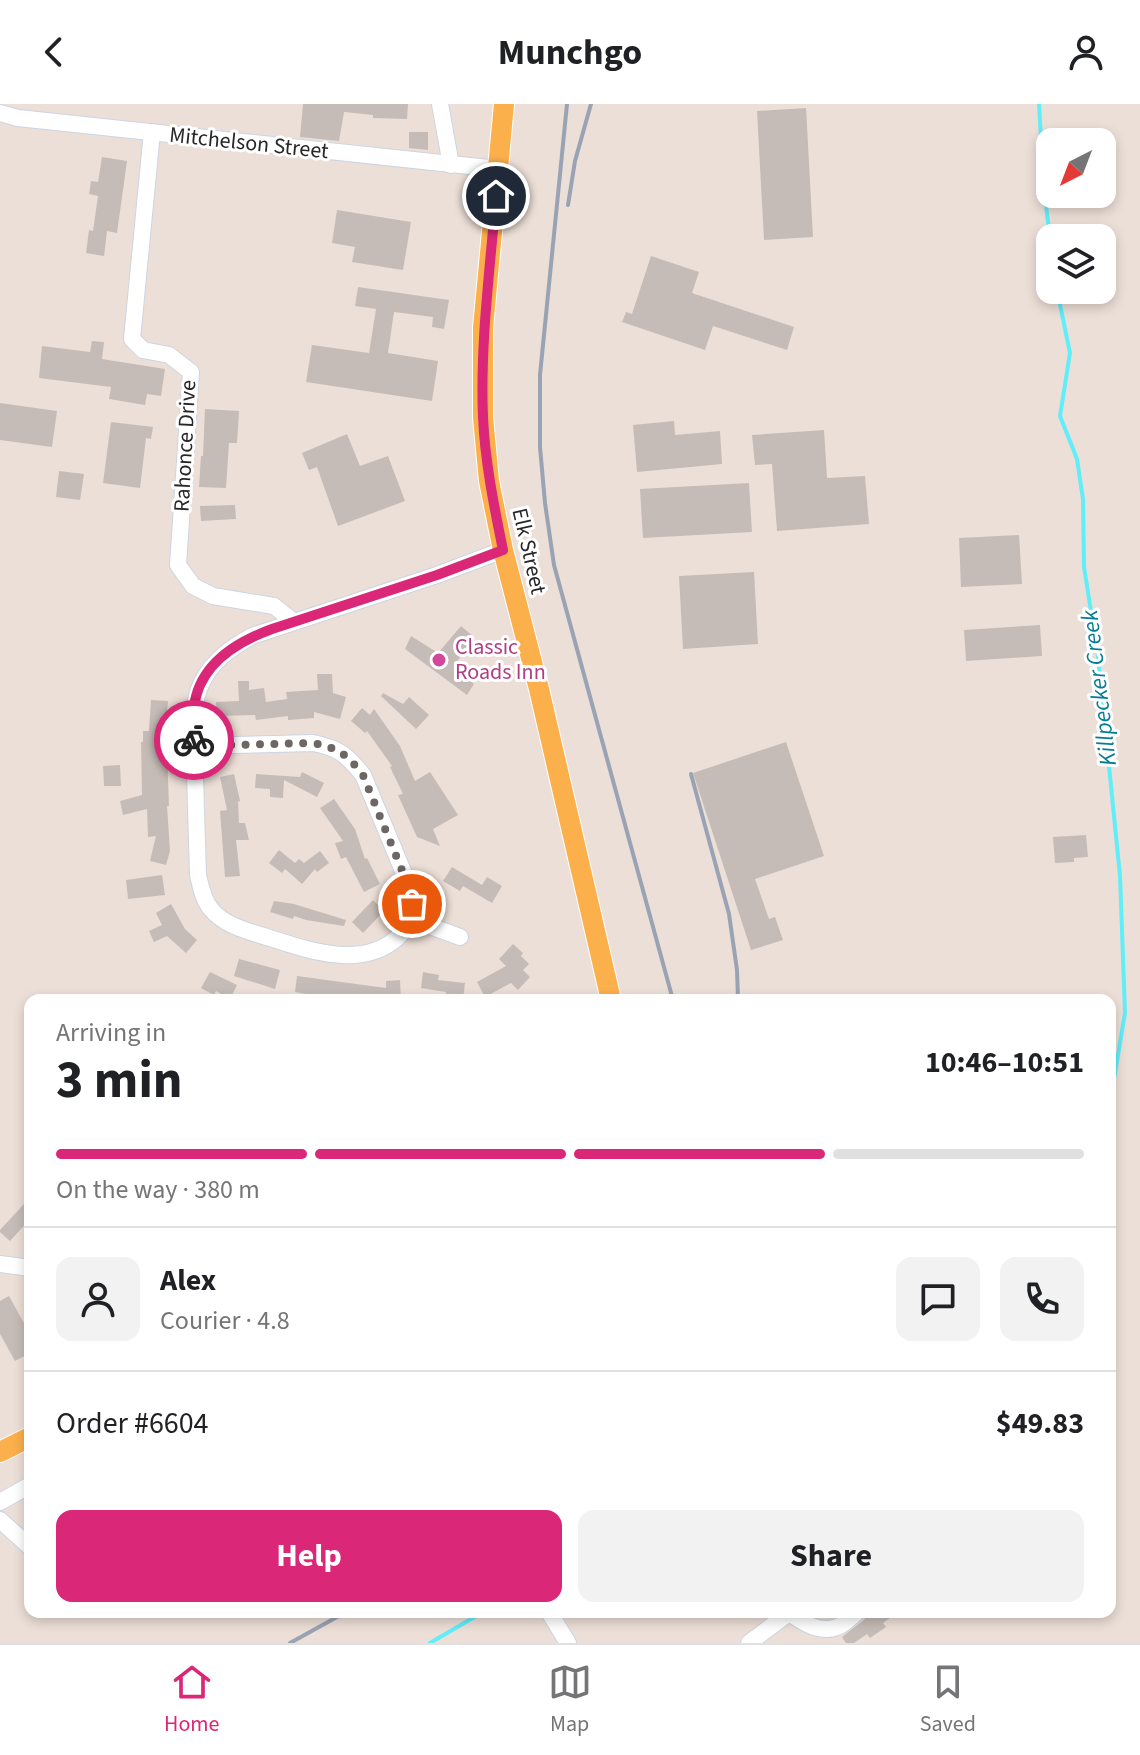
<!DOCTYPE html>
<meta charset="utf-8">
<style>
:root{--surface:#fff;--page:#f2f2f2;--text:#202124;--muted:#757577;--line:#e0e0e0;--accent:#db2777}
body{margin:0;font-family:"Source Sans 3",sans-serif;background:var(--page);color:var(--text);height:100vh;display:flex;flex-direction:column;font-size:30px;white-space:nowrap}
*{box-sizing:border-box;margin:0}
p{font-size:26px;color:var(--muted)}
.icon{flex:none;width:44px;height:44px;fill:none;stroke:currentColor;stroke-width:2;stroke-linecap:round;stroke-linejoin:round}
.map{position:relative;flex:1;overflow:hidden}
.sheet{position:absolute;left:24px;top:890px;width:1092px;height:624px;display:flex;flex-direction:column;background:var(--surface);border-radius:16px;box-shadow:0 4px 12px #0003}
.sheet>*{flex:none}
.needle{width:52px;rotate:222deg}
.fabs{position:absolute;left:1036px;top:24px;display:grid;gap:16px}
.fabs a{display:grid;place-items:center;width:80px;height:80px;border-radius:16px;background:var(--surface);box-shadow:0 4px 12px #0003;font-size:40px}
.pin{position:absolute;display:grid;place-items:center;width:68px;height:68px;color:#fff;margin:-34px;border:4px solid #fff;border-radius:50%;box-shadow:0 2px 8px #0007}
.courier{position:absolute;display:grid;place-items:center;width:80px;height:80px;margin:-40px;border:6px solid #db2777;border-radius:50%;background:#fff;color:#222;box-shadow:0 2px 10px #0007}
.overview em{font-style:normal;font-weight:700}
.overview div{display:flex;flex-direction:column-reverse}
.overview{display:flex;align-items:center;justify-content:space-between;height:136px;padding:0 32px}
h1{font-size:52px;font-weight:700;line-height:60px}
.bar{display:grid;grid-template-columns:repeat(4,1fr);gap:12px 8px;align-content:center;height:96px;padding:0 32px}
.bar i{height:10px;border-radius:6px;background:var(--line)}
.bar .selected{background:var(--accent)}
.bar p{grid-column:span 4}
.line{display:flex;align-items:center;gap:20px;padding:0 32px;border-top:2px solid var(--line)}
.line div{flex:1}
.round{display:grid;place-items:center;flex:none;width:84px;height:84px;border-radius:16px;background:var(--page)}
.primary-button{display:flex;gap:16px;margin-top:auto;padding:16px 32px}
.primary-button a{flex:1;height:92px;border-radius:16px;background:var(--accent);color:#fff;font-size:32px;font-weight:700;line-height:92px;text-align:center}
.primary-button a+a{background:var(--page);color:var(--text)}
header{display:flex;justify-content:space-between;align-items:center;height:104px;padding:0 32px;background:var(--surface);font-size:36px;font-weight:700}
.menu{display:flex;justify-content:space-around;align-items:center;height:112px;border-top:2px solid var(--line);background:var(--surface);font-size:22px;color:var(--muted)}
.menu a{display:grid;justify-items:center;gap:4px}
.menu .selected{color:var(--accent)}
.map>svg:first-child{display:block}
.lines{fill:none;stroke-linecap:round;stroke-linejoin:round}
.stream{stroke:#60eef8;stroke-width:4}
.building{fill:#c6bcb7}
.minor-casing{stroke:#ccd5e2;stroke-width:18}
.major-casing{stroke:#fff;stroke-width:22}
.minor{stroke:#fff;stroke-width:16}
.major{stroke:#fcb04c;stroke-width:20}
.rail{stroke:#9aa3b4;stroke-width:4}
.done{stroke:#6c6765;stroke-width:8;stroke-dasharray:0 14.4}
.route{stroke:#db2777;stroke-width:10}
.hotel-dot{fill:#d1479c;stroke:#fff;stroke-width:3}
.labels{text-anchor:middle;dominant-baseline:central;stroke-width:6;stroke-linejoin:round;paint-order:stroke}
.street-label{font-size:22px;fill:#272727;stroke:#fff}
.hotel-label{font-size:22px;fill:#b23c85;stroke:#fff;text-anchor:start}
.water-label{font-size:24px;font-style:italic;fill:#047d92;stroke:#fff}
</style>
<header><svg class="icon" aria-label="back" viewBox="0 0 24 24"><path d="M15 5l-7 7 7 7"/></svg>Munchgo<svg class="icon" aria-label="person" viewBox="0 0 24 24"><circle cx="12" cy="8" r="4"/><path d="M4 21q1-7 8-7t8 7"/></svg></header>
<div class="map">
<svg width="1140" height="1539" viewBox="0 0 1140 1539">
<rect width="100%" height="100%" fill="#ecdfd7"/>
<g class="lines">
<g class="stream">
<polyline points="1039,0 1044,85 1050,134"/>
<polyline points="1057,186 1070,249 1060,312 1077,355 1083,395 1084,463 1098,552 1120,772 1125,909 1113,981 1110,986"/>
<polyline points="430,1539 483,1508"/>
</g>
</g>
<g class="building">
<polygon points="303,0 408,0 407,15 373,14 373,11 344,8 339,37 300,33"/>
<polygon points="806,4 813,133 764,136 757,7"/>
<polygon points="409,28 428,28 428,46 409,44"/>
<polygon points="102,53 127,57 117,129 107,127 104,152 86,149 89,126 93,127 98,92 89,90 91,77 98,78"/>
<polygon points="337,106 411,118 403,166 352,158 355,143 332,139"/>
<polygon points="651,152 699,168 692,189 794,223 787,246 713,222 705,246 622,218 626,208 632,210"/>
<polygon points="358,183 449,196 444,225 432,223 433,213 394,208 388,249 438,257 432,297 306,278 312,241 369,249 376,205 355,202"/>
<polygon points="92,237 104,238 102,255 165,265 161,292 147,290 145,301 109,295 111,283 39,274 42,242 90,248"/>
<polygon points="0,299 57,307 52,343 0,336"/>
<polygon points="205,305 239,307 237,339 229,339 226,384 199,383 201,352 203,352"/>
<polygon points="674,317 675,331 720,327 722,360 637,368 633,321"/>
<polygon points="111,318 153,323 151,335 146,334 140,384 103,379"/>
<polygon points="824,326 827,374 865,372 869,420 777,427 772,360 755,361 752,331"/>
<polygon points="347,330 360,362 388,352 405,397 338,422 317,363 309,366 302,349"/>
<polygon points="59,367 84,370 80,396 56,393"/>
<polygon points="749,379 752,428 643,434 640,385"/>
<polygon points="235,401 236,415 201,417 200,402"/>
<polygon points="1019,431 1022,480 961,483 959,434"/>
<polygon points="754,468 758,540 683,545 679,472"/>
<polygon points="1040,521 1042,552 966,557 964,526"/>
<polygon points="461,522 474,533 454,562 474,580 467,591 405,545 411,532 438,549"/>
<polygon points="317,570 332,570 333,589 346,593 340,615 314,608 314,614 288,616 288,612 256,616 255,611 217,612 216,598 239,597 238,577 249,577 249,586 264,584 266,598 287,595 286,588 318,586"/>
<polygon points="383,589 403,600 409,593 429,611 416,625 381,592"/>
<polygon points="151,596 168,597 166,621 169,702 167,702 170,747 166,761 150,757 156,732 148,733 147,705 123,711 120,697 142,691 141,638 143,638 143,627 149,627"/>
<polygon points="362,604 370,611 374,605 400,642 415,677 430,668 458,711 433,725 440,742 417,733 398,691 403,690 390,663 392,662 367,627 365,629 351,617"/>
<polygon points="786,638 824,752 755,775 769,815 775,813 783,836 751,846 693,669"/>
<polygon points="120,661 121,682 104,682 103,662"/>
<polygon points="302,668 324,679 317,693 284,676 283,694 270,693 270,685 255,684 256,670 300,673"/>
<polygon points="234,670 240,697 238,698 239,719 245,719 249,736 236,736 240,772 225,773 220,707 227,706 220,673"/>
<polygon points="334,695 355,725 365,755 367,754 380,780 364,788 346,753 341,755 335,739 343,737 320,704"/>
<polygon points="1086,731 1088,753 1074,754 1074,758 1055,759 1053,733"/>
<polygon points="279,746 295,759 299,755 304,759 320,747 329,759 317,768 315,765 302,780 285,765 282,769 269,759"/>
<polygon points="452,763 482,781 487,773 502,782 492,799 463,782 460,787 443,777"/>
<polygon points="162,771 165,791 128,795 126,776"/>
<polygon points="373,796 384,807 363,829 352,818"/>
<polygon points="274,797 294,800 346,816 344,822 306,816 294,812 293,815 270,808"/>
<polygon points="171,800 185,825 197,836 186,849 167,832 154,838 149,827 162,821 156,809"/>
<polygon points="513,840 523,849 521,852 529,860 523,866 530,873 518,886 511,879 485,893 477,878 506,862 499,855"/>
<polygon points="239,855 280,866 275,885 234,872"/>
<polygon points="210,868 237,881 230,895 216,887 214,891 201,884"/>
<polygon points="423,868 439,871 438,876 465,879 463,896 445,896 446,888 421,884"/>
<polygon points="297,872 386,884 386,877 400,876 401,896 317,896 317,892 295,888"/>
<polygon points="24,1100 30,1105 30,1115 10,1137 0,1128 0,1126"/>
<polygon points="9,1192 30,1230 30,1249 15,1257 0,1230 0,1197"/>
<polygon points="868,1508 898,1508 883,1519 886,1523 870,1534 867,1530 854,1539 846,1539 842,1533 864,1516"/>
</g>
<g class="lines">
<g class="minor-casing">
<g id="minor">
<polyline points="440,0 451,61"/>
<polyline points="0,9 18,14 498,65"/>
<polyline points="152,28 132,235 143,246 169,251 191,268 178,461 193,482 213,492 274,502 293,517"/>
<path d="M194,642l119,-3c26,5 34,12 50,32 11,26 22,53 33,79 6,16 16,34 16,52 0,13 -5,23 -15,32 -35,31 -87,13 -127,0 -19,-6 -46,-12 -59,-29 -8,-9 -10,-22 -13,-34 -1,-33 -2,-66 -3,-100 0,-28 -6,-68 7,-93 11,-22 29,-34 50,-46l185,-61 66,-25"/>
<polyline points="411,815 460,833"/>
<polyline points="0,1160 30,1164"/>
<polyline points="0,1398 30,1381"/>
<polyline points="0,1416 30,1443"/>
<polyline points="549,1508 568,1539"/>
<path d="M789,1509c14,9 30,21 48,14 7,-2 14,-10 20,-15"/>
<polyline points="749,1539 790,1508"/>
</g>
</g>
<g class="major-casing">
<g id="major">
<polyline points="504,0 483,224 483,313 489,377 503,446 539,585 611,896"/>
<polyline points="0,1348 30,1333"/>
</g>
</g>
<use href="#minor" class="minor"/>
<use href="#major" class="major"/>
<g class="rail">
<polyline points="567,0 540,271 540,343 545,399 554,461 673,896"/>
<polyline points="568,101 575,57 591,0"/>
<polyline points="691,670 729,810 737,866 738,896"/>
<polyline points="290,1539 346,1508"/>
</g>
</g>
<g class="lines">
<path class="done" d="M194,636v6l119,-3c26,5 34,12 50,32l45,110 4,19"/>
<path class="route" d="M194,636c0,-11 -1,-22 0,-33 5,-42 42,-65 78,-78l165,-54 66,-25c-9,-44 -18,-88 -20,-133 -3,-74 7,-147 13,-221"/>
</g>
<circle class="hotel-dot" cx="439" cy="556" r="8"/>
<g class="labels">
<g class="street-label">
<text transform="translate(249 39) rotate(6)">Mitchelson Street</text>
<text transform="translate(185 342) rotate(-87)">Rahonce Drive</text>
<text transform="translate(529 447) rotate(77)">Elk Street</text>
</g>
<g class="hotel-label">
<text x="455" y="543">Classic<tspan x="455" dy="25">Roads Inn</tspan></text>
</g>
<g class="water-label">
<text transform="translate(1099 584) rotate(-97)">Killpecker Creek</text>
</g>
</g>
</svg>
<div class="fabs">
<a><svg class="needle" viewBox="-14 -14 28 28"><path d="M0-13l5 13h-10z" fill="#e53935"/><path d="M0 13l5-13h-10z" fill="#757577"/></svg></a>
<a><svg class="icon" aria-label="layers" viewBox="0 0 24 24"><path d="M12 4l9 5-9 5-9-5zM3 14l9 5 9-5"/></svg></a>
</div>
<div class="pin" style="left:412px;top:800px;background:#ea580c"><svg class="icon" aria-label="bag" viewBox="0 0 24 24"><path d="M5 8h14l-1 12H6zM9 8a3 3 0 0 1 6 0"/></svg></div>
<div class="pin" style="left:496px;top:92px;background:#1f2937"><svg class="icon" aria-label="home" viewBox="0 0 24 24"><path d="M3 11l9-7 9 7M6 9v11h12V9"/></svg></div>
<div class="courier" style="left:194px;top:636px"><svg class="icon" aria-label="bike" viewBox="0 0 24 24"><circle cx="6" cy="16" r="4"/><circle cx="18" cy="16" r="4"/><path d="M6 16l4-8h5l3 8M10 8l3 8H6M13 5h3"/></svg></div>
<section class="sheet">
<div class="overview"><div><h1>3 min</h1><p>Arriving in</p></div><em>10:46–10:51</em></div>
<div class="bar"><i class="selected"></i><i class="selected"></i><i class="selected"></i><i></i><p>On the way · 380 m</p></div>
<div class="line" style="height:144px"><a class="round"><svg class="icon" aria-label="person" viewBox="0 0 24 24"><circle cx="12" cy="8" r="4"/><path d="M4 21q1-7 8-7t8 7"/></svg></a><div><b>Alex</b><p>Courier · 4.8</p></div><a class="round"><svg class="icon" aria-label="chat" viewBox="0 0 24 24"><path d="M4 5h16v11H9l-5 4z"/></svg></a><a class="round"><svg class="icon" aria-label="phone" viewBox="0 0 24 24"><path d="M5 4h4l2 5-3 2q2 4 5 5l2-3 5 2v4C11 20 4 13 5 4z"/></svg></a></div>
<div class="line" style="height:104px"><div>Order #6604</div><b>$49.83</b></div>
<div class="primary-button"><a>Help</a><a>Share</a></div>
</section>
</div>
<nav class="menu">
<a class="selected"><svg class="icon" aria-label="home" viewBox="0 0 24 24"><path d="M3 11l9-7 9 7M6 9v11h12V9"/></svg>Home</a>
<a><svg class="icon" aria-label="map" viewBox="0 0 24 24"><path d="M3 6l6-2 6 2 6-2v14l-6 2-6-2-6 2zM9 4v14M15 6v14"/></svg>Map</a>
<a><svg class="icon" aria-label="saved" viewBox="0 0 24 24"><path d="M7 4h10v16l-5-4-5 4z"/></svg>Saved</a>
</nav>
